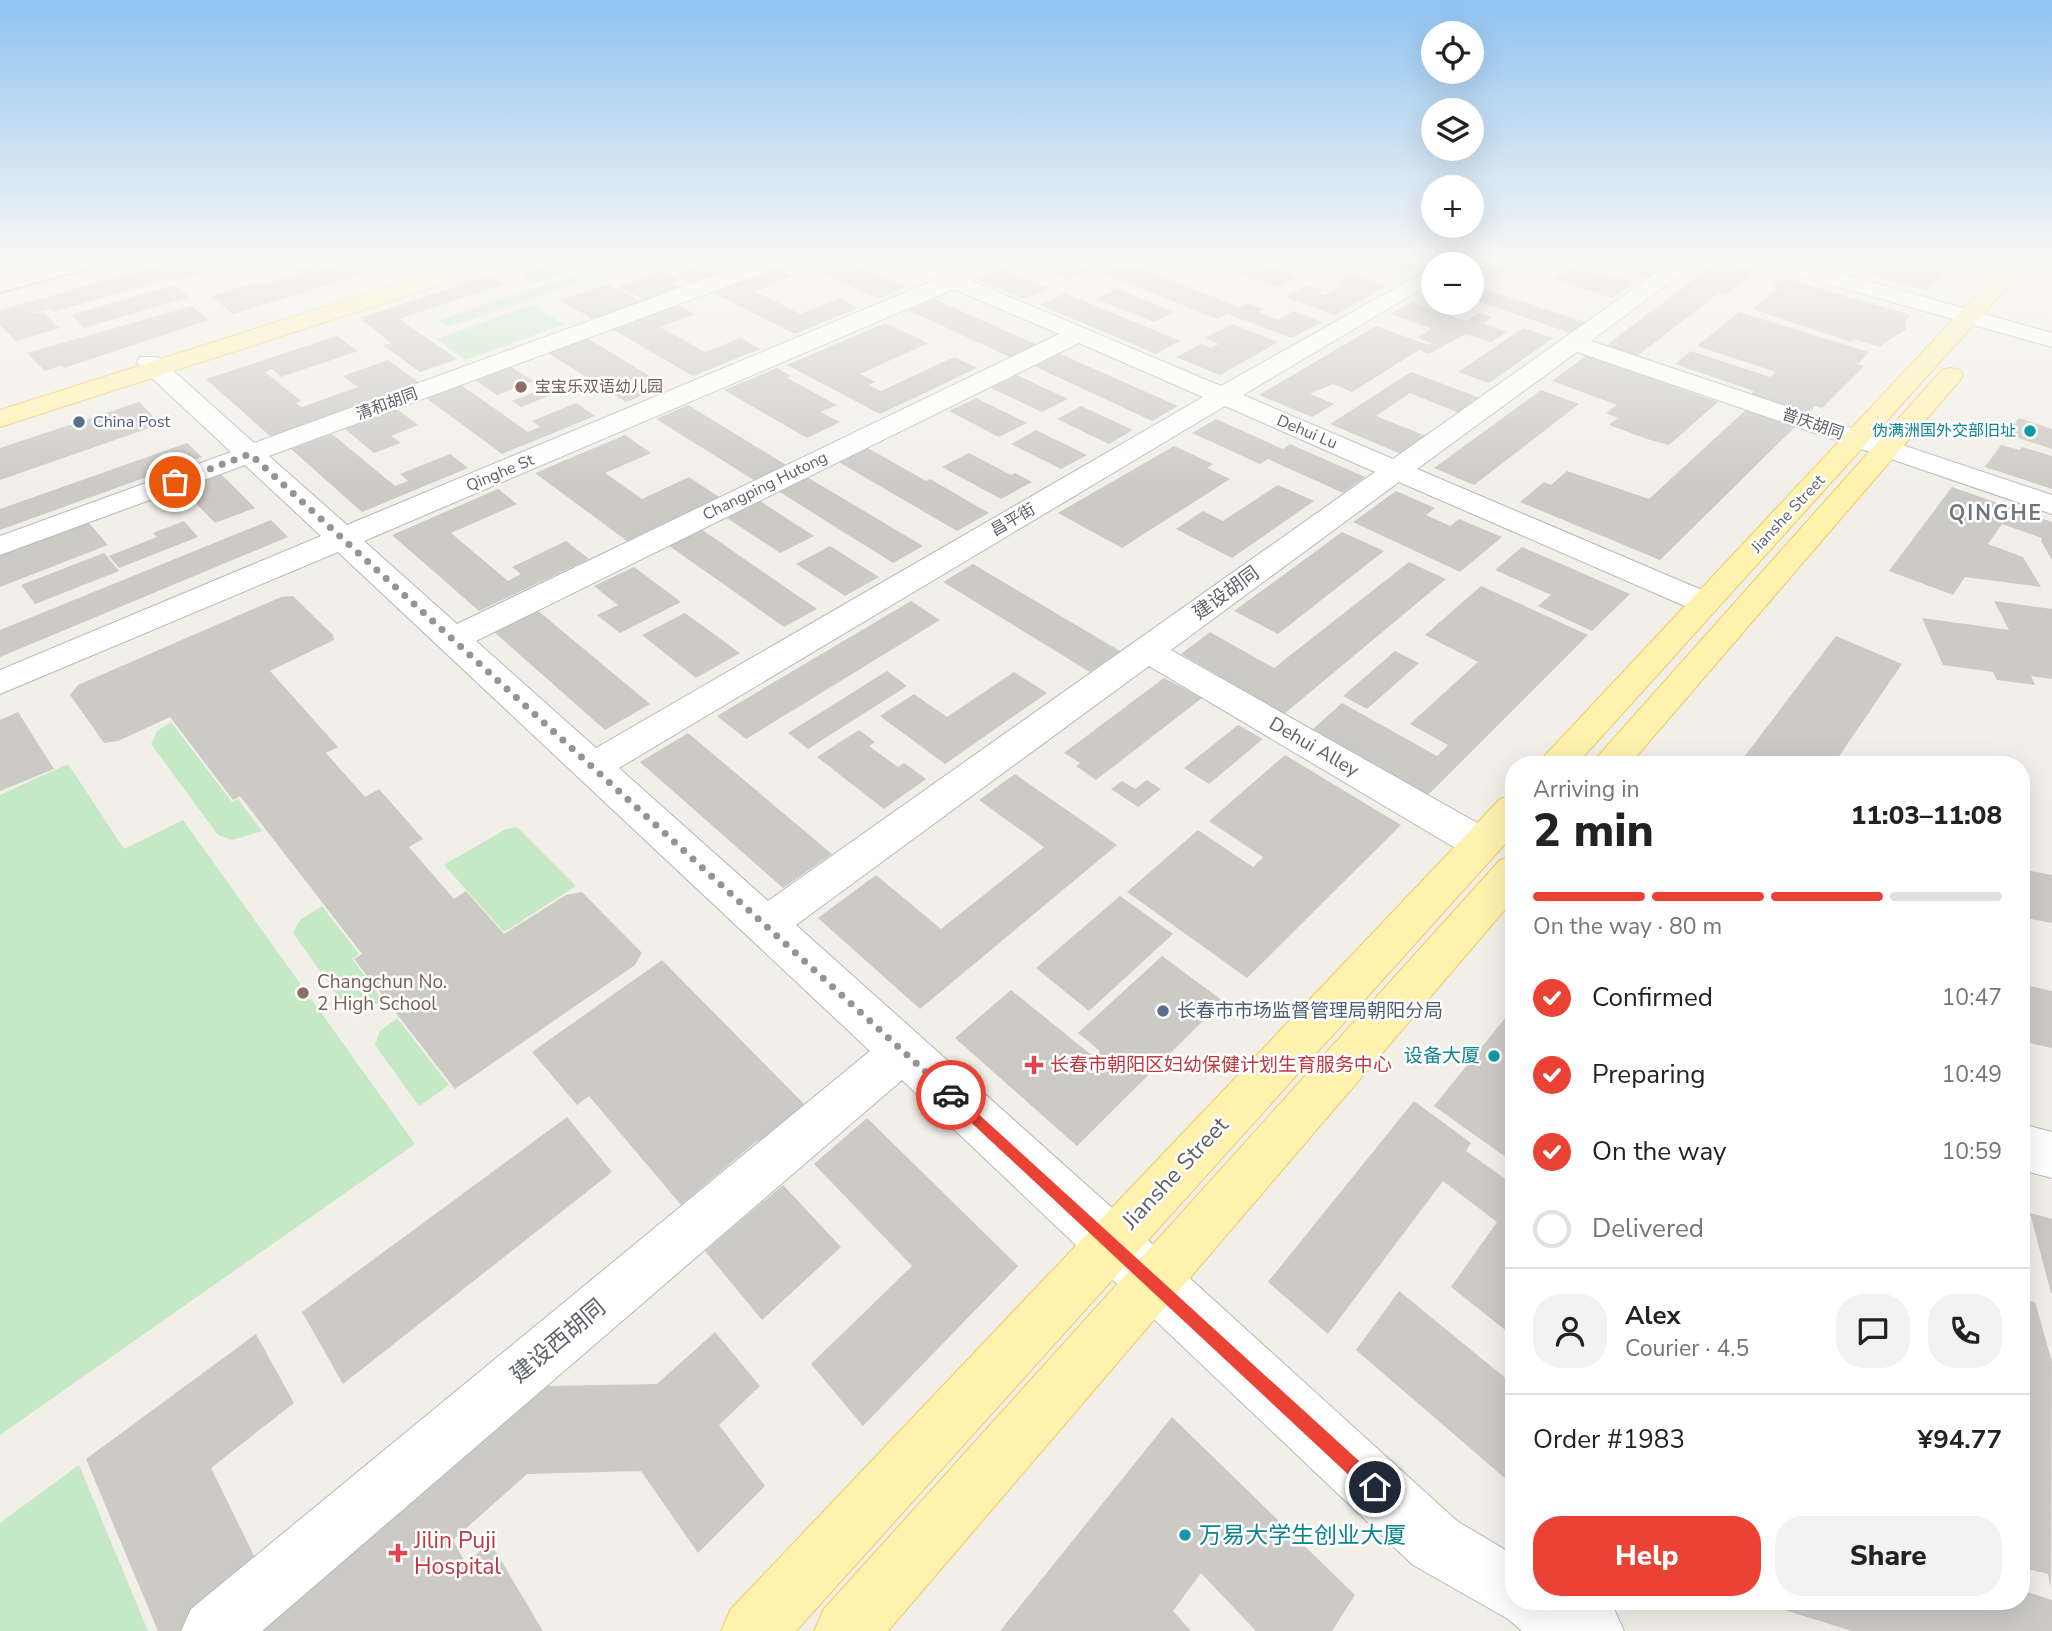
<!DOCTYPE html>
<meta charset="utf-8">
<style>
:root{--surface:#fff;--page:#f2f2f2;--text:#222;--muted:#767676;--line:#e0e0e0;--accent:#ea4335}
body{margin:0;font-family:"Nunito Sans","Noto Sans SC",sans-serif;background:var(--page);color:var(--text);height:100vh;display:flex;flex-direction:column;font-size:26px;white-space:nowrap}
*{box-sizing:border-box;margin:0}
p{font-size:23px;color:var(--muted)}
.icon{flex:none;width:38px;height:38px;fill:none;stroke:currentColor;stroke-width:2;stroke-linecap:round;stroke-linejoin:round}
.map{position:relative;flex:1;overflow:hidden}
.side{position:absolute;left:1505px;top:756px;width:525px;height:854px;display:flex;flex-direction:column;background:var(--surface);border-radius:28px;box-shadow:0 7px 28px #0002}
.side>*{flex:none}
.tools{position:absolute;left:1421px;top:21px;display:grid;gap:14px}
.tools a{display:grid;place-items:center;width:63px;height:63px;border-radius:50%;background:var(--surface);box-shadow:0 7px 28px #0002;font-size:35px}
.pin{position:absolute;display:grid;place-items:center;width:60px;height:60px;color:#fff;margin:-30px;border:4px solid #fff;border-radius:50%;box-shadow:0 2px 7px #0007}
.courier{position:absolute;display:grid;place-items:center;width:70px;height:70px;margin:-35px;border:5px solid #ea4335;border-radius:50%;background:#fff;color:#222;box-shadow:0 2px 9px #0007}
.overview em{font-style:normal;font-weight:800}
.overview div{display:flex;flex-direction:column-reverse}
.overview{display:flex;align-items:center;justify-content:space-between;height:119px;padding:0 28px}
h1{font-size:46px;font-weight:800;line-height:52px}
.bar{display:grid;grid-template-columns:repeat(4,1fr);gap:10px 7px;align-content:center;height:84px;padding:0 28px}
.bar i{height:9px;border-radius:5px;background:var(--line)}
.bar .selected{background:var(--accent)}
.bar p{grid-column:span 4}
.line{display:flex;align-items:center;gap:18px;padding:0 28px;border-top:2px solid var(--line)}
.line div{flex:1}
.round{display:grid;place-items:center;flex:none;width:74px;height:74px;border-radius:28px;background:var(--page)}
ol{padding:0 28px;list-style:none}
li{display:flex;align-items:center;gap:21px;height:77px}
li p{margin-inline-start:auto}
li .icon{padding:7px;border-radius:50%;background:var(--accent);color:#fff;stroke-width:4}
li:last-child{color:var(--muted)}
li i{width:38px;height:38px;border:4px solid var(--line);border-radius:50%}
.cta{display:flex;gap:14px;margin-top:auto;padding:14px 28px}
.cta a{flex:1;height:80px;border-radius:28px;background:var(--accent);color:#fff;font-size:28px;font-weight:800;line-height:80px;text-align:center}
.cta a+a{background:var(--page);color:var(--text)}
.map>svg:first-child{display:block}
.green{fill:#c5e8c5}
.building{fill:#cccac5}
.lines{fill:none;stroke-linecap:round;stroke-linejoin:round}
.minor-casing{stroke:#b5b8bc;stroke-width:2}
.major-casing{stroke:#f2c960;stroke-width:2}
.minor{fill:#fff;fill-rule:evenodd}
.major{fill:#fff2af;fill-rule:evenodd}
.tram{stroke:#b6b7b8;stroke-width:2}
.rail{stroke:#b6b7b8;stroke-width:3.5;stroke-dasharray:1 5;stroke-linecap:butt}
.route{fill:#ea4335}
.done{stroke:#929495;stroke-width:7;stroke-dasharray:0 12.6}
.education-dot{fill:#8d6e63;stroke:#fff;stroke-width:2.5}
.service-dot{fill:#5c6f8a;stroke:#fff;stroke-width:2.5}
.culture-dot{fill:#0f9aa8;stroke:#fff;stroke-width:2.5}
.health-dot{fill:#e0444e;stroke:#fff;stroke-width:2.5}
.labels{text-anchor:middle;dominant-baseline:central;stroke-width:5;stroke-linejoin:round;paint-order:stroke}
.far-education-label{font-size:16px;fill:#785e54;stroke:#fff;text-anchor:start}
.far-street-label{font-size:16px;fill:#5f6368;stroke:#fff}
.far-service-label{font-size:16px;fill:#4e5e75;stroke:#fff;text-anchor:start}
.far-culture-label{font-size:16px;fill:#0d838f;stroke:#fff;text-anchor:end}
.street-label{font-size:19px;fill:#5f6368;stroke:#fff}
.education-label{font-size:19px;fill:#785e54;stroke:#fff;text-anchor:start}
.service-label{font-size:19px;fill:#4e5e75;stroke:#fff;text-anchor:start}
.culture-label{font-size:19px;fill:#0d838f;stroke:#fff;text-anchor:end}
.health-label{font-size:19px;fill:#be3a42;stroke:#fff;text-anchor:start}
.far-district-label{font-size:21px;font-weight:bold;letter-spacing:2px;fill:#70757a;stroke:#fff}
.near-street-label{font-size:23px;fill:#5f6368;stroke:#fff}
.near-culture-label{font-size:23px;fill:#0d838f;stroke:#fff;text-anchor:start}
.near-health-label{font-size:23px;fill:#be3a42;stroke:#fff;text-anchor:start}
</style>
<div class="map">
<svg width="2052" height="1631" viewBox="0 0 2052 1631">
<rect width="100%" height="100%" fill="#f1efe8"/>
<g class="green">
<polygon points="614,261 640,261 448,327 438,321"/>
<polygon points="532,305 564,324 466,360 436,339"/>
<polygon points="171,722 232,802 238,799 262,831 233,840 218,835 151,744 157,731"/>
<polygon points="68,764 124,849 183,820 415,1144 0,1435 0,795"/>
<polygon points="517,827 576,886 504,932 444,865 506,829"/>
<path d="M322,906l37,48 -7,5 31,41c-12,7 -25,17 -38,6l-52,-73 7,-13z"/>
<polygon points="397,1018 449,1085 419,1106 375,1045 380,1031"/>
<polygon points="79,1465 148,1631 0,1631 0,1523"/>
</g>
<g class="building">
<polygon points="175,261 220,261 227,266 182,279 178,276 53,312 49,309 33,313 44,313 60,328 16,341 0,325 0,310"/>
<polygon points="352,261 401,262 233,314 211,296 255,283 259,286 299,274 295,271 318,264 325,269"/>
<polygon points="560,261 597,261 534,283 519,275"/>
<polygon points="751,261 691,283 675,275 705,262"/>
<polygon points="797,261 847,261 906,287 879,299"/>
<polygon points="938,261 973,261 955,268"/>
<polygon points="1022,261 1073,261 1093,269 1068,280"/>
<polygon points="1206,261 1256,261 1299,276 1278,287"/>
<polygon points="1363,261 1404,261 1417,265 1401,274"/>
<polygon points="1480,261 1525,261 1495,279 1472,272 1472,266"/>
<polygon points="1639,261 1663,268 1649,278 1595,262"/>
<polygon points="1718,261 1758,270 1727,294 1720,292 1636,357 1604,347"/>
<polygon points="1960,261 1926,290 1823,262 1823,261"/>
<polygon points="1581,262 1597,267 1589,272 1635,282 1612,298 1554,279"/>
<polygon points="1127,264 1240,307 1247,303 1264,309 1259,312 1278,320 1294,311 1322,322 1292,338 1227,314 1218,319 1104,274"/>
<polygon points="775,268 793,276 755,291 800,314 839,298 858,308 795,334 711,292"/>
<polygon points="1003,269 1049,288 1024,299 978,280"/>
<polygon points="662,271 679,280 671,282 680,287 644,300 619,287"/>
<polygon points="1351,274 1386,286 1335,315 1285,297 1308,285 1323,290 1317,293 1324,295 1344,285 1336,282"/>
<polygon points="490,275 504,284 399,319 457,359 420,372 383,345 391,343 360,318"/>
<polygon points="1782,278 1911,315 1906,320 1906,329 1879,347 1854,339 1851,342 1752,309 1778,288 1772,286"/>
<polygon points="608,284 642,302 594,320 560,300"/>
<polygon points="174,285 189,297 84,328 71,315"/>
<polygon points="1472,285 1588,323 1573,334 1472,299"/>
<polygon points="1117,289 1175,312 1154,322 1096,299"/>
<polygon points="1065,293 1180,341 1156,354 1040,305"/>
<polygon points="934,299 1038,345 1012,358 908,310"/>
<polygon points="1412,302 1466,321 1479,313 1492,317 1483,323 1507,332 1491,342 1466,334 1429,354 1419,350 1352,392 1333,384 1316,391 1310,394 1334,404 1312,417 1259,395 1376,326 1428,345 1432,343 1417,338 1432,329 1391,314"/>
<polygon points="677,305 695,314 660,327 705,352 740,338 760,349 693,376 612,329"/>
<polygon points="192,306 209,320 64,368 62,365 45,371 27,353"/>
<polygon points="1739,312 1869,352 1858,364 1864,366 1822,408 1815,406 1808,413 1751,394 1754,391 1675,364 1691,351 1770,377 1776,372 1697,346"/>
<polygon points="885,323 928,343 860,374 875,382 869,385 881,391 954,357 977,368 880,414 787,365"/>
<polygon points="1232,324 1278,342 1220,375 1176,357 1201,344 1211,348 1219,344 1205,338"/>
<polygon points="1523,328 1553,338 1489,383 1458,372"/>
<polygon points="337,336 358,351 281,377 272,369 265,372 301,401 296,403 302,407 358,387 343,376 388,360 420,383 271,437 206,379"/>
<polygon points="587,338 666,386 626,402 548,353"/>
<polygon points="1058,353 1178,406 1152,421 1032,365"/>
<polygon points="1586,356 1650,378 1718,402 1669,445 1647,439 1609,425 1618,418 1606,413 1617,405 1552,381"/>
<polygon points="511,367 533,381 497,395 475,380"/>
<polygon points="777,368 791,376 787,378 837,405 821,412 840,422 807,438 724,390"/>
<polygon points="1411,372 1480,398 1459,413 1410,393 1376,416 1426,436 1401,454 1330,424"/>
<polygon points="1017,375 1068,399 1042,412 991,388"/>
<polygon points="554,379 569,388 521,407 512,401 547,387 542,383"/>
<polygon points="461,385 528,432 540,427 532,421 576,403 595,416 502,454 426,398"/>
<polygon points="1541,390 1579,404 1474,485 1434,468"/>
<polygon points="976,398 1027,423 999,437 949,411"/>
<polygon points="139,402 161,424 0,480 0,448"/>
<polygon points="688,405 786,465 754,480 656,419"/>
<polygon points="1081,406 1133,430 1109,444 1057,419"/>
<polygon points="1749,407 1798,424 1660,560 1520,502 1544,482 1551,485 1567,471 1649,499"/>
<polygon points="397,409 418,425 391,436 401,443 374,453 345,429"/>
<polygon points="2019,418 2052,429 2052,449 2006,434"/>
<polygon points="1216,419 1283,449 1290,444 1365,477 1343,493 1268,459 1260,464 1192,433"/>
<polygon points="1036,430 1087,455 1061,469 1011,444"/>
<polygon points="332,434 395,486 408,481 400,474 450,454 468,468 362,512 291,449"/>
<polygon points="625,435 651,453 605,473 642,499 689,477 719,497 627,541 535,473"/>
<polygon points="187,443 202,457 0,530 0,509"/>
<polygon points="2001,445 2020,450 2022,447 2052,456 2052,489 1985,467"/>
<polygon points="1174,446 1213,464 1207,468 1230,479 1122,548 1058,513"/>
<polygon points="866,447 926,481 930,479 989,513 957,531 837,461"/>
<polygon points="969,453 1011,475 1015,473 1032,482 1001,499 942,467"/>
<polygon points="221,474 255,508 215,523 182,489"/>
<polygon points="807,477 923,546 893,563 778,491"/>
<polygon points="1278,485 1314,501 1232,558 1176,529 1203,511 1223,521"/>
<polygon points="1952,487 2052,522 2052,560 2041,541 2042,538 2002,524 1988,544 2023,557 2041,587 1965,577 1953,595 1889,571"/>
<polygon points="498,489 517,504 451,533 508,581 521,574 512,567 566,541 589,559 479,611 392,535"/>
<polygon points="1396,491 1435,508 1426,515 1450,526 1459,519 1502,537 1460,572 1353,522"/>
<polygon points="760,501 814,536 780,553 727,518"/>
<polygon points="271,520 288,537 0,657 0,630"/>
<polygon points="184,521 198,537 119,568 109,556 157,537 153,533"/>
<polygon points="88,522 108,545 0,587 0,555"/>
<polygon points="701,529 817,609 784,627 668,545"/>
<polygon points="1342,532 1384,551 1278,634 1234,611"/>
<polygon points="830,546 879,577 845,596 796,564"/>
<polygon points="1522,547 1630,594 1592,631 1538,606 1551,595 1495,570"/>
<polygon points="104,553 119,571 35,604 21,585"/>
<polygon points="1409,562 1446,579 1284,714 1181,654 1210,632 1274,668"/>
<polygon points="973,564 1120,651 1090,672 943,582"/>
<polygon points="634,567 681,602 620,633 597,615 618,605 594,586"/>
<polygon points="1481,586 1588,635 1428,795 1313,729 1342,703 1437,756 1448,745 1410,724 1478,662 1425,635"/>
<polygon points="293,596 333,635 334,640 270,671 338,747 326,753 365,797 379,789 423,839 409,847 454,899 466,891 504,934 566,895 582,892 642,953 635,965 455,1089 354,959 362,954 240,796 233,800 170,717 118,741 104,743 70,695 78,685 281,597"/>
<polygon points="911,601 940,620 746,739 717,716"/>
<polygon points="1994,601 2052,609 2052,679 2031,676 2035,685 1997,680 1993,672 1943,665 1922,618 2009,630"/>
<polygon points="537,610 650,704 605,730 493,631"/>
<polygon points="685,613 740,653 696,678 642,635"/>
<polygon points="1836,636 1902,664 1833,765 1760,765 1744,757"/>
<polygon points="1395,651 1419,663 1367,709 1343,696"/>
<polygon points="887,671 907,686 808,749 788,733"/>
<polygon points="1014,672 1047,693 945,764 880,716 914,694 947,717"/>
<polygon points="1164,678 1202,698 1096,780 1076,766 1080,763 1064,753"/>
<polygon points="18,712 54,769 0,791 0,720"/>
<polygon points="1238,725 1263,739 1209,784 1184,768"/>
<polygon points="859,730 875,742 869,746 898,767 904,763 926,779 884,809 817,757"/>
<polygon points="688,733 832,854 783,888 640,762"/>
<polygon points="1285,755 1401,825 1247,978 1127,892 1198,830 1253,867 1263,857 1209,821"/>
<polygon points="1015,774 1117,845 920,1009 818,918 876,875 941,929 1044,847 979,800"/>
<polygon points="1147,780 1161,789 1138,807 1111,789 1122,781 1135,789"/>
<polygon points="2021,869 2052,875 2052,923 2021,917"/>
<polygon points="1120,896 1173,934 1089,1011 1036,968"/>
<polygon points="1162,956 1223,1001 1077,1146 955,1038 1011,990 1094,1057 1100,1051 1078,1033"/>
<polygon points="662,960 807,1107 760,1145 757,1141 681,1205 589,1096 577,1105 532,1052"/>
<polygon points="2021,984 2052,991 2052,1048 2021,1041"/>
<polygon points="1514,1007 1514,1163 1434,1106"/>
<polygon points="1414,1101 1471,1143 1466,1151 1514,1185 1514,1337 1451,1287 1497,1222 1443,1181 1328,1334 1268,1282"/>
<polygon points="567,1117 612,1172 343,1384 302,1312"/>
<polygon points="867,1118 1018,1266 863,1426 811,1364 912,1266 814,1164"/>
<polygon points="783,1185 841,1247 762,1320 705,1251"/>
<polygon points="2030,1213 2052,1219 2052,1293 2051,1293"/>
<polygon points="1399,1291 1514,1385 1514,1486 1356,1350"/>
<polygon points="2021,1299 2035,1302 2052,1362 2051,1588 2048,1574 2024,1568 2021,1556"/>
<polygon points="715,1332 760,1386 719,1425 765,1486 698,1553 641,1471 527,1474 453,1540 466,1564 490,1542 543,1631 244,1631 547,1386 657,1384"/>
<polygon points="256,1334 294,1403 211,1468 262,1572 191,1631 158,1631 86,1459"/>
<polygon points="1172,1417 1355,1595 1332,1631 1256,1631 1201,1573 1173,1611 1191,1631 1000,1631"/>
<polygon points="2021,1590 2052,1600 2052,1631 1852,1631 1759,1602 2021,1601"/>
</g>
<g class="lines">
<g class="minor-casing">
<g id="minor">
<path d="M754,261h31l-3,5 -513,190 78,69 588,-245 -35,-14 -3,-5h29l28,12 28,-12h29l-3,5 -36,15 249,105 212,-119v15l-190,113 150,64 280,-198h25l-107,80 461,154v19l-475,-162 -160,117 299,127 5,7 -5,7 -11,3 -11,-3 -295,-128 -228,168 324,183 6,11 -6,11 -14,4 -14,-4 -318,-189 -353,259 333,298 328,298 57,34v46h83l17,8 10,22h-102l-14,-12 -95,-54 -511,-485 -640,551h-81l10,-22 679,-558 -532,-499 -338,142v-24l321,-134 -76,-71 -245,90v-19l231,-84 -91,-85 -3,-5 3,-5h18l96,86zM954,289l105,45 -602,290 -93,-83zM1079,343l124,54 -607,351 -120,-107zM1225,406l150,66 -607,429 -149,-133z"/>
<polygon points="1761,261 1796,261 2052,333 2052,347 1764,266"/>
<polygon points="2021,1124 2052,1132 2052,1178 2021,1170"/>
</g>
</g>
<g class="major-casing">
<g id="major">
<polygon points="469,261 502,261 499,266 0,427 0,410"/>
<polygon points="2008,261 2031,261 1576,765 1536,765"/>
<polygon points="1951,368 1960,370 1963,375 1960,380 1629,765 1590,765 1942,370"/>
<polygon points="1514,795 1514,834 796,1631 721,1631 731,1609 1500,799"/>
<polygon points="1514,855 1514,899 888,1631 814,1631 824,1609 1500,860"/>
</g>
</g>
<use href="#minor" class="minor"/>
<use href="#major" class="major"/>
<polyline class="tram" points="0,293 119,261"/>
<polyline class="rail" points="0,273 44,261"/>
</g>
<linearGradient id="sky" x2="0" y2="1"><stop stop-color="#8fc3f1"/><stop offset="0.53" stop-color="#f9f8f5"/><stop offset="1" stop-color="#f9f8f5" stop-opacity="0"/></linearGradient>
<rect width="2052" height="489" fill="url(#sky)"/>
<polygon class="route" points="951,1089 1381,1481 1383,1487 1381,1493 1375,1496 1368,1493 946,1099 944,1095"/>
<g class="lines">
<polyline class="done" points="175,482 250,454 951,1095"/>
</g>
<g class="education-dot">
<circle cx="521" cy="387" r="7"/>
<circle cx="303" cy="993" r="7"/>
</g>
<g class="service-dot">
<circle cx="79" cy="422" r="7"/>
<circle cx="1163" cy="1011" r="7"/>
</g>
<g class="culture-dot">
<circle cx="2030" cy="431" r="7"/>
<circle cx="1494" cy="1056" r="7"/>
<circle cx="1185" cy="1535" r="7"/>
</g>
<g class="health-dot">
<path d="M1030.5 1054.5h7v7h7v7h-7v7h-7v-7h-7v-7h7z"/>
<path d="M394.5 1542.5h7v7h7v7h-7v7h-7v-7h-7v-7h7z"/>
</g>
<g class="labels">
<g class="far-education-label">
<text x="535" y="387">宝宝乐双语幼儿园</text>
</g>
<g class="far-street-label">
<text transform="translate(387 404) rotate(-20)">清和胡同</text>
<text transform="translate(1813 424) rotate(19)">普庆胡同</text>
<text transform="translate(1307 432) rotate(23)">Dehui Lu</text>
<text transform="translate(500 473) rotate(-23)">Qinghe St</text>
<text transform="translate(765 486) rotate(-26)">Changping Hutong</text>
<text transform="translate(1788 514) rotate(-47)">Jianshe Street</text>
<text transform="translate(1013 520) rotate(-30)">昌平街</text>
</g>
<g class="far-service-label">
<text x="93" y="422">China Post</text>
</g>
<g class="far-culture-label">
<text x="2016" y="431">伪满洲国外交部旧址</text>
</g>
<g class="street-label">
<text transform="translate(1226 593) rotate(-36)">建设胡同</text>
<text transform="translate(1314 747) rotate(30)">Dehui Alley</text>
</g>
<g class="education-label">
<text x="317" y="982">Changchun No.<tspan x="317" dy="22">2 High School</tspan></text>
</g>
<g class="service-label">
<text x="1177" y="1011">长春市市场监督管理局朝阳分局</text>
</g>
<g class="culture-label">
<text x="1480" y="1056">设备大厦</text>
</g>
<g class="health-label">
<text x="1050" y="1065">长春市朝阳区妇幼保健计划生育服务中心</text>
</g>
<g class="far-district-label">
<text x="1996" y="513">QINGHE</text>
</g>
<g class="near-street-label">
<text transform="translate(1175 1173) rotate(-47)">Jianshe Street</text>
<text transform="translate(558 1341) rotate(-40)">建设西胡同</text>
</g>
<g class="near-culture-label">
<text x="1199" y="1535">万易大学生创业大厦</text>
</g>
<g class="near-health-label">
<text x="414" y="1540">Jilin Puji<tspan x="414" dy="26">Hospital</tspan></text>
</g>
</g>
</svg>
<div class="tools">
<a><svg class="icon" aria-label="locate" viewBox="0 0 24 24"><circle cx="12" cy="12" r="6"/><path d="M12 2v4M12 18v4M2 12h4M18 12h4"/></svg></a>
<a><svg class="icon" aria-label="layers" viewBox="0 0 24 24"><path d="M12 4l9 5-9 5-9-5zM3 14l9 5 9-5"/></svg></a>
<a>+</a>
<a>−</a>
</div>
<div class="pin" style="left:175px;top:482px;background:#ea580c"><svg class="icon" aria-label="bag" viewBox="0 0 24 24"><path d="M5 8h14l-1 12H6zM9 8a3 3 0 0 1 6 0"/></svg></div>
<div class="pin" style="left:1375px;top:1487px;background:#1f2937"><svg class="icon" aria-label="home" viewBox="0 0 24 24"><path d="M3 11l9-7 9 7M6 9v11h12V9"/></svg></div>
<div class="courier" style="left:951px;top:1095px"><svg class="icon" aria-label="car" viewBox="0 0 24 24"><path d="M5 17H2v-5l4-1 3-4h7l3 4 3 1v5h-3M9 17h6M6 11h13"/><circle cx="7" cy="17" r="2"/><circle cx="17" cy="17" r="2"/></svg></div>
<section class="side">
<div class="overview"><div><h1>2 min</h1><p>Arriving in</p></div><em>11:03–11:08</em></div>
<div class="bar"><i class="selected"></i><i class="selected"></i><i class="selected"></i><i></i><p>On the way · 80 m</p></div>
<ol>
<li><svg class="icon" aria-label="check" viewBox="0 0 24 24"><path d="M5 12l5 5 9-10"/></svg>Confirmed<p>10:47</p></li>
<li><svg class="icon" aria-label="check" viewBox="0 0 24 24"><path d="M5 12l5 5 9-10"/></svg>Preparing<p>10:49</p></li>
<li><svg class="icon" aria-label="check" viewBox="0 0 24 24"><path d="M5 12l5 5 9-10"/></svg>On the way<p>10:59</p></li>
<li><i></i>Delivered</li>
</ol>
<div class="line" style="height:126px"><a class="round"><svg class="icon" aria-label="person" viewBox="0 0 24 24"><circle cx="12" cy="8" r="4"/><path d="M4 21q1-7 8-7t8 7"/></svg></a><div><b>Alex</b><p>Courier · 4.5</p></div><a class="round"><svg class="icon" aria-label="chat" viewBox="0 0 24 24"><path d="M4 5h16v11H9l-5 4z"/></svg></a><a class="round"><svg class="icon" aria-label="phone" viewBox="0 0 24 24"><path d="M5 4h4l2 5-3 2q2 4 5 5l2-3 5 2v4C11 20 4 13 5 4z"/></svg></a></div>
<div class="line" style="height:91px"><div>Order #1983</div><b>¥94.77</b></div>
<div class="cta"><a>Help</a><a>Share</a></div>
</section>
</div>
